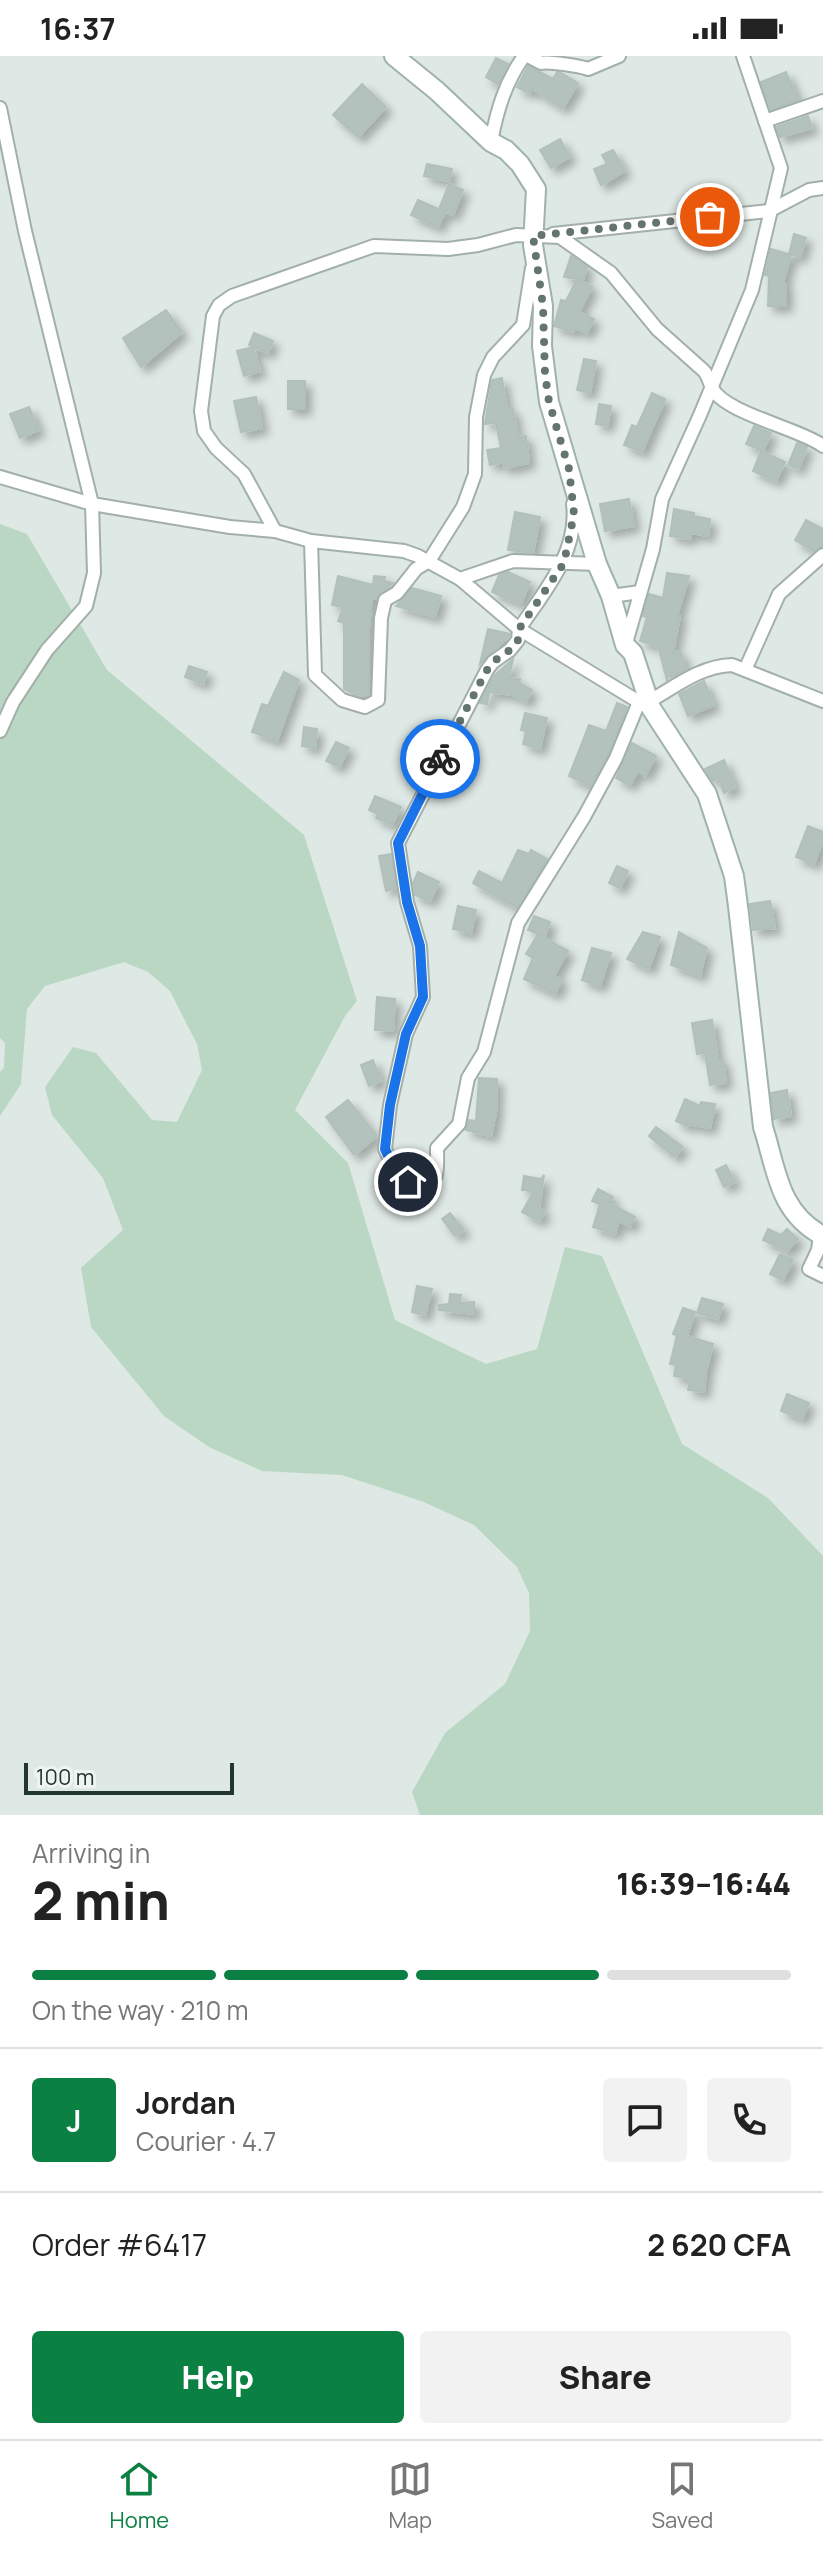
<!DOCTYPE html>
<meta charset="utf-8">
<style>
:root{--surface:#fff;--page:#f2f2f2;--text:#222;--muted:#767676;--line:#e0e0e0;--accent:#0b8043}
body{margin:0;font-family:Manrope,sans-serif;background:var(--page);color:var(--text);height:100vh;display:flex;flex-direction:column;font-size:30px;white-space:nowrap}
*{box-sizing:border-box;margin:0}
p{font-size:26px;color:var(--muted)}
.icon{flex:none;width:44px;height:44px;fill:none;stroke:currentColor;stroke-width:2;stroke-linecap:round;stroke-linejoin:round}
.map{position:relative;height:1759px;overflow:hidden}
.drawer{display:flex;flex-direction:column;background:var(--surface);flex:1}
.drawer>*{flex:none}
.scale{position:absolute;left:24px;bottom:20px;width:210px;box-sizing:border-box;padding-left:8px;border:4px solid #223631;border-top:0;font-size:22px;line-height:28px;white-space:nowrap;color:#223631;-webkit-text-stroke:6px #eef5f2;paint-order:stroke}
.pin{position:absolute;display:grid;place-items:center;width:68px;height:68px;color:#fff;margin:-34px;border:4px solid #fff;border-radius:50%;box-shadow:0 2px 8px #0007}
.courier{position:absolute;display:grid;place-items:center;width:80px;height:80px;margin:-40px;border:6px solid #1a73e8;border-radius:50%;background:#fff;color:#222;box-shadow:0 2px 10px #0007}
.summary em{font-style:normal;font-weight:800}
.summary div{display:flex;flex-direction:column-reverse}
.summary{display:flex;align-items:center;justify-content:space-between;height:136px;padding:0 32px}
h1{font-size:52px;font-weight:800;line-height:60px}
.bar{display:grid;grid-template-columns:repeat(4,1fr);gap:12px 8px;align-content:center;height:96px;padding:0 32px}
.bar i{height:10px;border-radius:6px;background:var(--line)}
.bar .current{background:var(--accent)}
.bar p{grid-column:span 4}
.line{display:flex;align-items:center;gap:20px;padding:0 32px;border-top:2px solid var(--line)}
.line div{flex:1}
.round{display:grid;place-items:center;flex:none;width:84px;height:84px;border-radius:8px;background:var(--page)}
.button{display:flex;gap:16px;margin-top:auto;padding:16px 32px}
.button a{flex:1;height:92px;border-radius:8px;background:var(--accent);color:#fff;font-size:32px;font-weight:800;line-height:92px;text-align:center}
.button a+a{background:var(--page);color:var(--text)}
.status{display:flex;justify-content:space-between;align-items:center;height:56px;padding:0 40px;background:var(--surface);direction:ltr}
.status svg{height:22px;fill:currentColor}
.tab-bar{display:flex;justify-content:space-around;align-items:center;height:112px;border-top:2px solid var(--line);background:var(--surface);font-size:22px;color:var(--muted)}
.tab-bar a{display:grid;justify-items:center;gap:4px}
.tab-bar .current{color:var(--accent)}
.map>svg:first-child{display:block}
.green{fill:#b9d7c3}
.building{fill:#b4c2bd;stroke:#b2c0bb;stroke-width:2;filter:url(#shadow)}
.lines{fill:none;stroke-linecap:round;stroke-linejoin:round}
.minor-casing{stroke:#a2afab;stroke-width:16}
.secondary-casing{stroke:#9fb2ac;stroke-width:22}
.minor{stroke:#fff;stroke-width:12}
.secondary{stroke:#fff;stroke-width:18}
.done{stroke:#647470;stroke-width:8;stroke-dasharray:0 14.4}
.route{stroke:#1a73e8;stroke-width:10}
</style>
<div class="status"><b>16:37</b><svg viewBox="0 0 49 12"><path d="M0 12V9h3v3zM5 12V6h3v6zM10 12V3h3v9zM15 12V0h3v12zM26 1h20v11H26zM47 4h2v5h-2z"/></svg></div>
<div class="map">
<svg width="823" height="1759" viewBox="0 0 823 1759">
<defs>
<filter id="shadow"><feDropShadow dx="6" dy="6" stdDeviation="4" flood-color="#0004"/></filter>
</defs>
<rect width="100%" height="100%" fill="#dee8e4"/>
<polygon class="green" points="0,468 27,478 107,614 304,779 357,945 345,960 295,1054 348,1107 395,1264 486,1308 537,1293 565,1191 602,1200 682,1388 768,1442 823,1500 823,1759 420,1759 412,1736 445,1677 505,1628 530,1575 529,1537 517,1511 474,1469 424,1446 342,1419 262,1415 209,1391 164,1360 91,1271 81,1212 123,1174 103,1122 52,1059 45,1031 73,991 96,997 152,1064 177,1066 202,1014 197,988 170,935 148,916 124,906 45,930 27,953 21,1028 0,1060 0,1016 4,1012 5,987 0,982"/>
<g class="building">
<polygon points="496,2 508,8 498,28 486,21"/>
<polygon points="528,10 553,23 557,16 561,17 578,27 563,52 532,33 529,37 517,31"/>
<polygon points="786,16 798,44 771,54 761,26"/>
<polygon points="362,28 386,51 358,81 333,59"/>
<polygon points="808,60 812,72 780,81 776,71"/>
<polygon points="560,83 570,101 551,112 540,94"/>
<polygon points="613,94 625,115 601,129 594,113 607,108 602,99"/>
<polygon points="427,108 452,113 449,125 424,120"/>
<polygon points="449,128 463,134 453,159 439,153"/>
<polygon points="418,144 445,156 438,171 411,159"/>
<polygon points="794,178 806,182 800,201 789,198"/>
<polygon points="771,193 791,199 783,227 786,227 786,250 768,250 769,220 765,219"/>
<polygon points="571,200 587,211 583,224 564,221"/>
<polygon points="577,223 592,231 579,256 594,263 587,277 574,272 573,276 554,270 561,244 566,245"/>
<polygon points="166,254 182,276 141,311 123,282"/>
<polygon points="254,277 273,285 268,297 249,289"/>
<polygon points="253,291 260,315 244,320 237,295"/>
<polygon points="584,303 596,305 590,337 577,334"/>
<polygon points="502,322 507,354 513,353 518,381 526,380 529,407 505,412 503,406 490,409 487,394 501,392 496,367 485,368 492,324"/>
<rect x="288" y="325" width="17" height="28"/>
<polygon points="652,337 665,343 642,396 624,389 632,369 637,371"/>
<polygon points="256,341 262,372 241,376 234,345"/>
<polygon points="599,348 611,350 607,370 596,368"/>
<polygon points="29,351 39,374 20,382 10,358"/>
<polygon points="754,370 771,377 763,395 746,388"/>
<polygon points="797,387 807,391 798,413 788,409"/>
<polygon points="761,395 785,406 776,425 753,415"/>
<polygon points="629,443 634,470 605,475 600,448"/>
<polygon points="674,453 694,457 693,460 710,463 708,480 691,477 690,483 670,480"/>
<polygon points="515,456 540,461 533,497 508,494"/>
<polygon points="806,464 823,473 823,490 814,495 795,484"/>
<polygon points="508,516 530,526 521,548 492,536 499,519"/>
<polygon points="667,517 689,520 677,560 680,560 673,597 680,595 686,613 671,621 669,619 667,624 658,590 640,585 647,561 643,560 649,538 663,542"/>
<polygon points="338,520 373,529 374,520 385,521 384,525 393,527 378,538 376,543 372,542 369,571 369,639 367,640 360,640 344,633 344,567 338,565 343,551 332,549"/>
<polygon points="412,532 441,540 435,561 396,550"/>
<polygon points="488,573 510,578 509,580 480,608"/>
<polygon points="513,603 509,622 520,623 519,627 532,634 526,646 513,639 489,636 487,648 480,647 495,619"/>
<polygon points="189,610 207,616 203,628 185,621"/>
<polygon points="284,616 299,624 277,685 252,676 262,648 268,650"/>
<polygon points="704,625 714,649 688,660 679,638"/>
<polygon points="617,647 627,651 608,698 590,730 569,720 589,669 606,675"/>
<polygon points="525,657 547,662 540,693 523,688 526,675 521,674"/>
<polygon points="304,671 317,673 315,692 302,690"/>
<polygon points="417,675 432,678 427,705 412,702"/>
<polygon points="336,686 349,692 339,711 326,705"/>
<polygon points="632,687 656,700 645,720 638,715 630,729 616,722"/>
<polygon points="724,704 735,731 724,737 719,722 713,725 705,713"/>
<polygon points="375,740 401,751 392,769 376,762 378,758 369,754"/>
<polygon points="808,770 823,776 823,785 814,808 796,801"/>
<polygon points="518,794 529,798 531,794 547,803 517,852 473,827 479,815 502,827"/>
<polygon points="391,798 396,832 386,835 379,800"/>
<polygon points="617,810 628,815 620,832 609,827"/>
<polygon points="418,816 439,826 430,845 415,839 413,827"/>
<polygon points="770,845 775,872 753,874 750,848"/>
<polygon points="458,850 476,854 471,877 453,873"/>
<polygon points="534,860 550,866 545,881 528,874"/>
<polygon points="643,876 660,881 649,913 627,903"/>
<polygon points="679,876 707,892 700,920 671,909"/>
<polygon points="538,878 568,895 554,920 562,924 555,938 524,923 533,902 526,898"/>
<polygon points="592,892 611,897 600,930 582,924"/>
<polygon points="377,941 395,943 393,975 375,974"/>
<polygon points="712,964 718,1004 723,1004 726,1027 710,1029 705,997 697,998 692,967"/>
<polygon points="373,1004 381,1025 369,1030 361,1009"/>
<polygon points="479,1022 497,1023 496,1057 491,1080 466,1074 469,1064 476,1065"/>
<polygon points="787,1034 791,1060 774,1063 771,1037"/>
<polygon points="685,1043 700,1050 701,1046 715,1048 710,1072 688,1068 687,1070 676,1065"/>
<polygon points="348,1044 377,1080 354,1099 326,1061"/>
<polygon points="656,1071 683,1091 675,1101 649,1080"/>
<polygon points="726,1109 735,1126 724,1131 716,1114"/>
<polygon points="544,1119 539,1153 545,1156 539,1165 522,1156 534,1135 522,1134 524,1120 541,1123"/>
<polygon points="598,1133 613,1141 610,1147 635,1161 630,1171 619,1165 615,1178 593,1171 600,1148 592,1145"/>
<polygon points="450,1157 464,1174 455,1180 442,1163"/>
<polygon points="768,1173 781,1179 787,1173 798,1183 787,1195 763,1184"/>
<polygon points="780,1198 793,1204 783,1224 770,1218"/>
<polygon points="417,1230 432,1233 425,1259 412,1256"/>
<polygon points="450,1238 461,1239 460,1247 474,1246 474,1258 439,1254 439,1249 449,1248"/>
<polygon points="702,1242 723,1248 718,1263 697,1257"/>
<polygon points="683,1252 695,1256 687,1280 713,1288 706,1316 704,1336 688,1334 690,1323 674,1320 676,1309 670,1308 677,1279 673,1278"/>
<polygon points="787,1338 809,1347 802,1363 781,1355"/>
</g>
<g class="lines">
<g class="minor-casing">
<g id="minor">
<path d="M528,0l13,7c7,-2 39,3 47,6l31,-13"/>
<polyline points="0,52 25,175 92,448 94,517 86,550 47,594 13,646 0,675"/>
<polyline points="765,65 823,45"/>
<path d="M491,86c6,-32 14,-59 33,-86"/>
<polyline points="553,178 769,155 809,134 823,132"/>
<polyline points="0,421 92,448 230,471 275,475 311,485 404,495 418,500 460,523 519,573 644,649"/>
<path d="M573,448c6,48 -29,88 -54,125l-1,11 -8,10 -17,12 -6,8 -89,173 9,59 13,44 3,51 -17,37 -16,71 -5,44 10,21 28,22c17,-11 14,-25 14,-44l22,-24 9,-46 16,-26 34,-129 66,-106 32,-59 23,-56"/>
<path d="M275,475l-31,-57 -28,-26 -12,-17 -3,-20 12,-95 6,-11 13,-9 142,-50 74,3 30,-4 38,-10 44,2 51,36 46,56 47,42c5,6 5,11 8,17 12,25 89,41 111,58"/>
<polyline points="311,485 315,619 342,644 365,651 378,644 381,562 385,544 397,537 416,513 429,505 463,451 475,418 476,361 484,319 493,301 523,269 532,212"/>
<polyline points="460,523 513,505 597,508"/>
<polyline points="611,540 640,536"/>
<polyline points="626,587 653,493 662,443 700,359 752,234 781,112 743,0"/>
<polyline points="745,614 779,538 823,499"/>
<path d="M650,645c26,-15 51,-35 82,-36l91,36"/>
<polyline points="820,1180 818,1194 809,1213 823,1220"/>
</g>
</g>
<g class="secondary-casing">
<path id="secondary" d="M394,0l43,35 54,51 15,8 14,14 16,25 -3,56 10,61 -1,40 7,56 48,162 14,32 14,49 8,8 18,55 56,86 27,82 4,30 25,221c14,43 15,85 60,109"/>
</g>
<use href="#minor" class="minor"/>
<use href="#secondary" class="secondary"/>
</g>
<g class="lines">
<polyline class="done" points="440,703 487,614 493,606 510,594 518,584 519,573 564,507 574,458 569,413 549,346 545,318 543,250 533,180 710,161"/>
<polyline class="route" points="408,1126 395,1114 385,1093 390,1049 406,978 423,941 420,890 407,846 398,787 440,703"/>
</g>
</svg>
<div class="scale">100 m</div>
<div class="pin" style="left:710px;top:161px;background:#ea580c"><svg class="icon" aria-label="bag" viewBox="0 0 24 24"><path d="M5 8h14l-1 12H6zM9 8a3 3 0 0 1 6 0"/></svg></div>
<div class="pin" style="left:408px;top:1126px;background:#1f2937"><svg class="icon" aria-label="home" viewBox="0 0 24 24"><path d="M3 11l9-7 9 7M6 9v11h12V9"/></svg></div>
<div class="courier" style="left:440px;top:703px"><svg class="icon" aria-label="bike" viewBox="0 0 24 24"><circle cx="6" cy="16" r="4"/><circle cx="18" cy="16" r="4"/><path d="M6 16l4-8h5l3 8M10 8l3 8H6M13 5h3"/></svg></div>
</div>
<section class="drawer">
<div class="summary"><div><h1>2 min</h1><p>Arriving in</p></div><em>16:39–16:44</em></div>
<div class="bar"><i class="current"></i><i class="current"></i><i class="current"></i><i></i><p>On the way · 210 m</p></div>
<div class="line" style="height:144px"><b class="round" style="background:var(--accent);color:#fff">J</b><div><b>Jordan</b><p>Courier · 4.7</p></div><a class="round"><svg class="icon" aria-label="chat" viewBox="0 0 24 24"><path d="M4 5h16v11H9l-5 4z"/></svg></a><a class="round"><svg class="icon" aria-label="phone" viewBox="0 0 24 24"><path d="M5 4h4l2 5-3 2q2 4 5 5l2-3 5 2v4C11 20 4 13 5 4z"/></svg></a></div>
<div class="line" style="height:104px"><div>Order #6417</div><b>2 620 CFA</b></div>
<div class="button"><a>Help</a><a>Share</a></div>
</section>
<nav class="tab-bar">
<a class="current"><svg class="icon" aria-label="home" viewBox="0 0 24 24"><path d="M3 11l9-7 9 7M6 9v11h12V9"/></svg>Home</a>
<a><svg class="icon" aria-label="map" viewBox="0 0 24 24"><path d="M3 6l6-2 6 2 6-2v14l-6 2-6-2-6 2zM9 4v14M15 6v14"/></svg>Map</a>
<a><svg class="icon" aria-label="saved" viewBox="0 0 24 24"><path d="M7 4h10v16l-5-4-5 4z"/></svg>Saved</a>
</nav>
